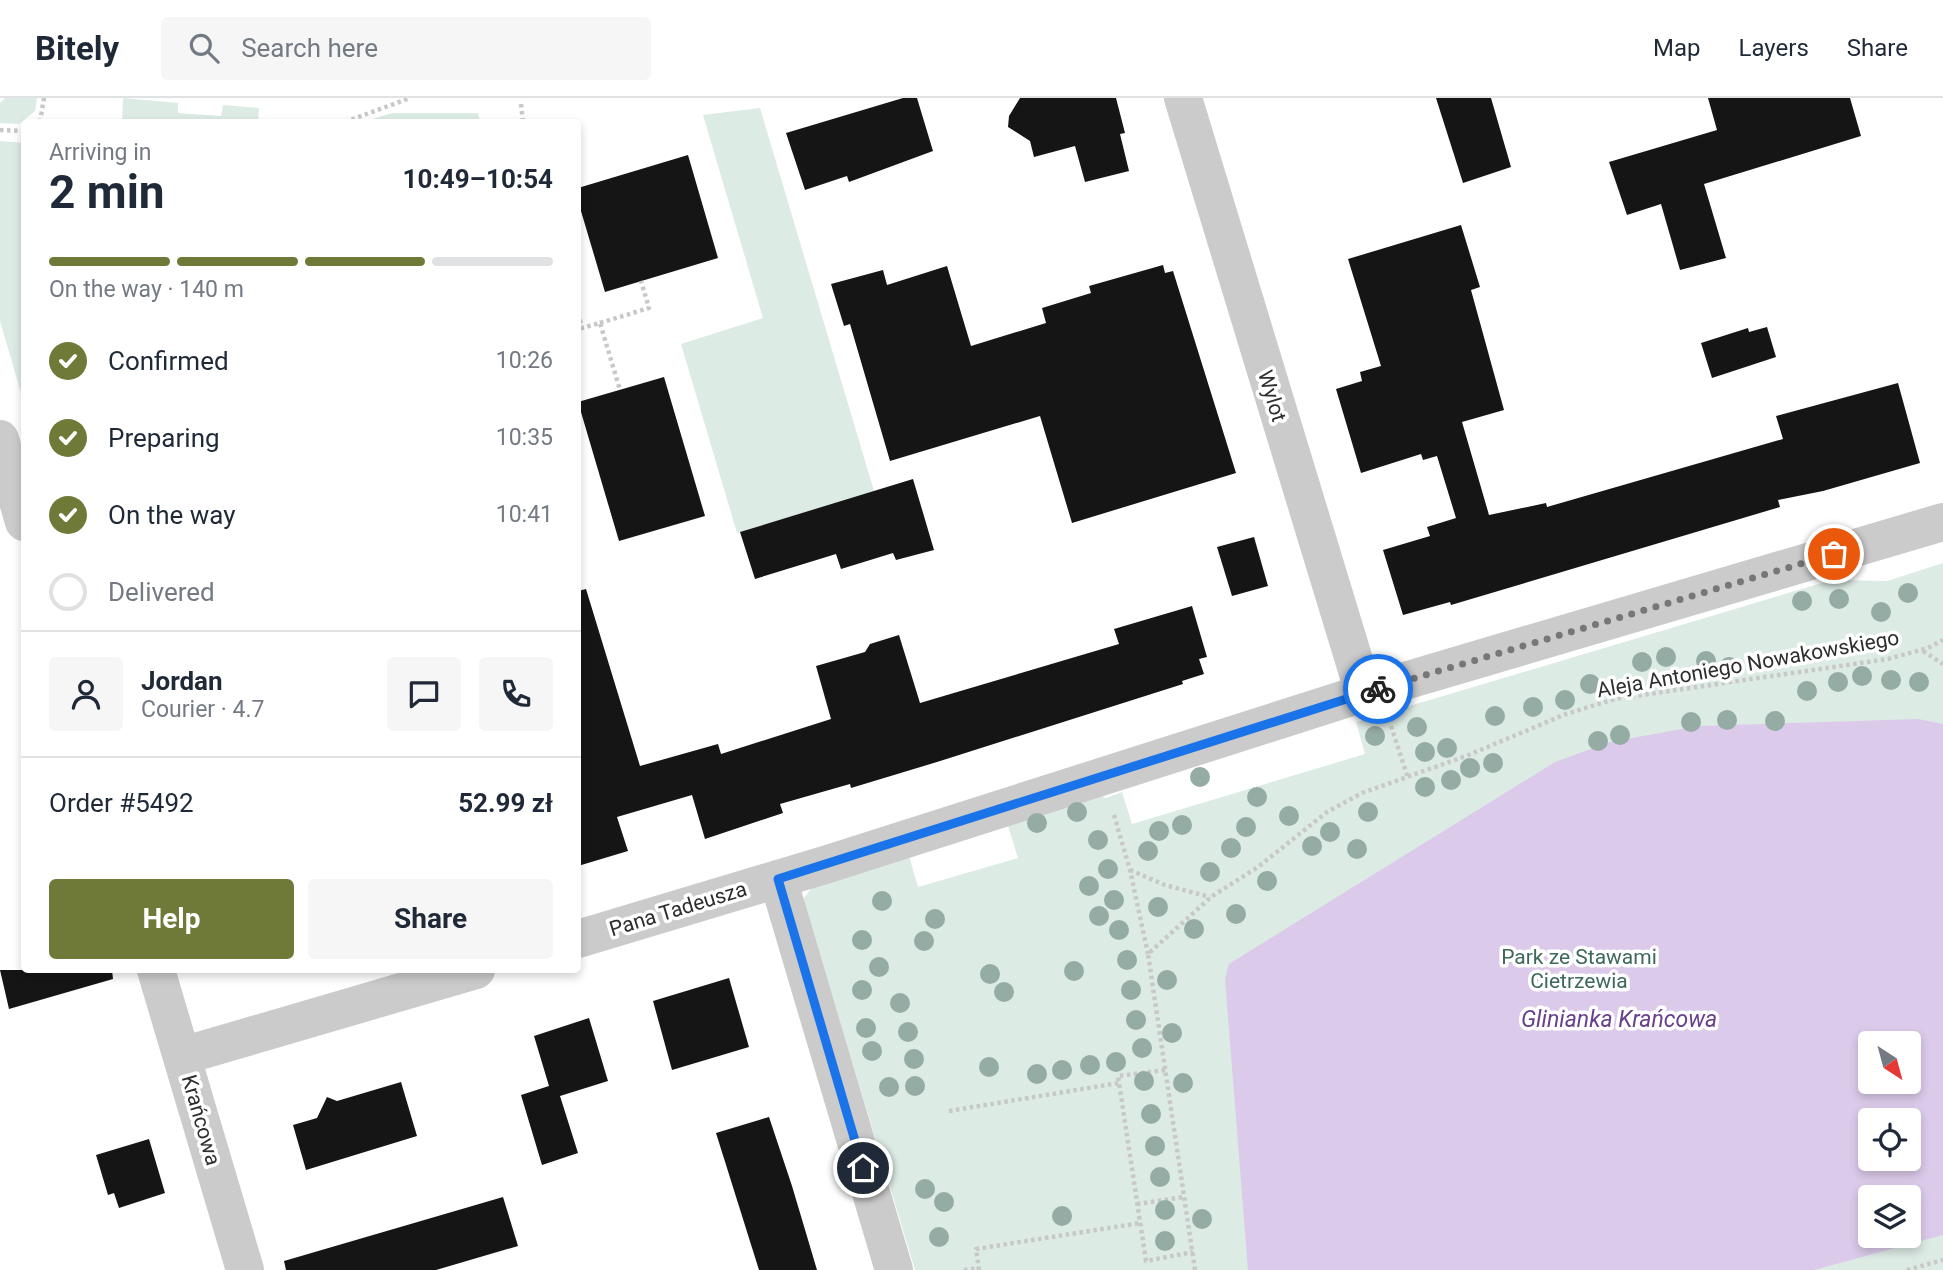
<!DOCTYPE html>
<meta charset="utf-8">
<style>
:root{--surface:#fff;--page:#f6f6f7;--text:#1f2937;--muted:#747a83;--line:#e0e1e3;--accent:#707a38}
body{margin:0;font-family:Roboto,sans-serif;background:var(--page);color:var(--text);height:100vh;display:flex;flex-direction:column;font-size:26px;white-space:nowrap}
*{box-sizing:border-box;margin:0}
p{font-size:23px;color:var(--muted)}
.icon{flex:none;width:38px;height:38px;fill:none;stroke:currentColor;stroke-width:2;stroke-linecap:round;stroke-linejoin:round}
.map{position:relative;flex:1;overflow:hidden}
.details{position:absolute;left:21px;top:21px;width:560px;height:854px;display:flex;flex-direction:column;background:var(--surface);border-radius:7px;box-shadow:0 4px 10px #0003}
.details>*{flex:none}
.needle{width:46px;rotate:144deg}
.fabs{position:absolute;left:1858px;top:933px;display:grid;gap:14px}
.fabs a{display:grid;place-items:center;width:63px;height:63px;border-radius:7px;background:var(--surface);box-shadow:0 4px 10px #0003;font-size:35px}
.pin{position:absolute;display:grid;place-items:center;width:60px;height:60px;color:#fff;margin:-30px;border:4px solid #fff;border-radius:50%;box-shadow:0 2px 7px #0007}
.courier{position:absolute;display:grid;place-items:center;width:70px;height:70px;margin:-35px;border:5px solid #1a73e8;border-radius:50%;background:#fff;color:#222;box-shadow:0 2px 9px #0007}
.headline em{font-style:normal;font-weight:700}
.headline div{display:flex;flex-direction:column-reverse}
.headline{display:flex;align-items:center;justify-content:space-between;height:119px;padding:0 28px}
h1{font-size:46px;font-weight:700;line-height:52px}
.bar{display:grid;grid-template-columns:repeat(4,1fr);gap:10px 7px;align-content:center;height:84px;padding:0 28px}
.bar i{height:9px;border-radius:5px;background:var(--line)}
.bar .current{background:var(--accent)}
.bar p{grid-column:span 4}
.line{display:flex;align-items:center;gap:18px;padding:0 28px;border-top:2px solid var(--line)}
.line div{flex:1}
.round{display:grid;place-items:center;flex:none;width:74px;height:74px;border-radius:7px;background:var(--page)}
ol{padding:0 28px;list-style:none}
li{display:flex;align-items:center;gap:21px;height:77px}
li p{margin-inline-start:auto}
li .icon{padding:7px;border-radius:50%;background:var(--accent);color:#fff;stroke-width:4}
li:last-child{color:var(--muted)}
li i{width:38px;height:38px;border:4px solid var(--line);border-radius:50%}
.action{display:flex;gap:14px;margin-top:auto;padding:14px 28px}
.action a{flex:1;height:80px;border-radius:7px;background:var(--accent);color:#fff;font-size:28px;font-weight:700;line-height:80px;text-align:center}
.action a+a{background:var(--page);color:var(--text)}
header{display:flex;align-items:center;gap:42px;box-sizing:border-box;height:98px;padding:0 35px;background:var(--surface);border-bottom:2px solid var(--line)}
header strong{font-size:33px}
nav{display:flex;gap:38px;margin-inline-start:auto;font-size:24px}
.search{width:490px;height:63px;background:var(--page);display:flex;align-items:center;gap:18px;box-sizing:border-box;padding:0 24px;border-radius:7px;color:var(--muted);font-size:26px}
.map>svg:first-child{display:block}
.green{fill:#ddebe5;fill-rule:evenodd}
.water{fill:#dbcaea;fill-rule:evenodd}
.building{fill:#151515}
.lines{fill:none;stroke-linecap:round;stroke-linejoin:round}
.path{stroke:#c8c8c8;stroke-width:4.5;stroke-dasharray:3.5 3.5;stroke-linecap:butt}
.street{stroke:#cbcbcb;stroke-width:38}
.tree{fill:#95aca4}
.done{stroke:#777;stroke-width:7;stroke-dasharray:0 12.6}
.route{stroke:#1a73e8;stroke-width:9}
.labels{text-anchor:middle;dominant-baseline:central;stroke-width:7;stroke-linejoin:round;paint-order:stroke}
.street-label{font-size:21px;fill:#2e2e2e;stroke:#fff}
.park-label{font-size:21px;fill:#3e685a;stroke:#fff}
.water-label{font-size:23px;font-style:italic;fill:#68408c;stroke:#fff}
</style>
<header>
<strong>Bitely</strong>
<div class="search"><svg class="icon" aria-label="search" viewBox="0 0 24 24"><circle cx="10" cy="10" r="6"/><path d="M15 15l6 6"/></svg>Search here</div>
<nav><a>Map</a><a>Layers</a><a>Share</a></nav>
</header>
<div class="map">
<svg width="1943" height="1172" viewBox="0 0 1943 1172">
<rect width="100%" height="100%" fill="#fff"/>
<g class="green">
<polygon points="5,0 37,0 35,13 19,26 0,25 0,5"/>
<polygon points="123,0 178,5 178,15 221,18 223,7 259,10 258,24 122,24"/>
<polygon points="760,10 874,393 737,435 681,246 763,220 703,17"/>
<polygon points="392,15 478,15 480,24 363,24"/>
<polygon points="0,43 24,45 24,305 0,223"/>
<path d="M1943,465v707h-1028l-112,-371 10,-13 96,-30 9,31 100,-29 -10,-32 85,-32 13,4 16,-6 10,32 233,-70 -9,-32 476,-142 55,1zM1871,945h38v39h-38zM1871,1022h38v38h-38zM1871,1099h38v39h-38z"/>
</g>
<path class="water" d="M1918,621l25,5v511l-129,35h-566l-23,-291 4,-15 326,-202 55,-20 88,-16zM1871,945h38v39h-38zM1871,1022h38v38h-38zM1871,1099h38v39h-38z"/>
<g class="building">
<polygon points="903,0 917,0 933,53 849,84 847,78 805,92 786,35"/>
<polygon points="1020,0 1116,0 1125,35 1120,36 1129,73 1085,84 1075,48 1034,59 1030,43 1008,29 1009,18"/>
<polygon points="1436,0 1491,0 1511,69 1463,85"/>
<polygon points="1708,0 1850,0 1861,38 1704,86 1726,160 1680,172 1661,106 1627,117 1609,64 1717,32"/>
<polygon points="688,57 718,160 605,194 578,103 578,90"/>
<polygon points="1461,127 1480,189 1471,192 1504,312 1462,324 1489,417 1546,405 1547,409 1783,341 1776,318 1898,285 1920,365 1823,393 1778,402 1780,409 1451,507 1450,504 1403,517 1383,452 1430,438 1427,429 1456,420 1437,358 1423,362 1421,356 1361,375 1336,291 1362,283 1360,274 1381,268 1348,161"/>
<polygon points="1163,167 1165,175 1173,173 1236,375 1072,425 1040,318 890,363 850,226 844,228 831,186 883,172 887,187 947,168 971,248 1046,225 1042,210 1091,195 1089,188"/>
<polygon points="1767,229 1776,259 1712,280 1701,245 1748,230 1749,234"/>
<polygon points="664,279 705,418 619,443 578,304"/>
<polygon points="913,381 934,452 896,462 893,455 841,471 836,456 755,481 740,434"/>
<polygon points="1254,439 1268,488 1232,498 1217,449"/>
<polygon points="586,491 640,668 718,646 721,656 831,621 816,568 865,554 870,546 899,537 920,605 1119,546 1114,531 1192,508 1207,559 1199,561 1204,576 1182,583 1183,586 937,664 851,690 850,686 780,706 783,715 705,741 692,697 617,719 628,753 578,768 578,493"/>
<polygon points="0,872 112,872 113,881 9,911"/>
<polygon points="729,880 749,949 672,972 653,903"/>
<polygon points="589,920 608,983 560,998 578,1055 542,1067 521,997 549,988 534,938"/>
<polygon points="401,984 417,1038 306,1072 293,1027 317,1020 327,999 337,1003"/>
<polygon points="769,1019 792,1088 817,1172 759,1172 716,1035"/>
<polygon points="149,1041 165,1095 119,1110 114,1095 108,1097 96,1057"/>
<polygon points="503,1099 518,1148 436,1172 286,1172 284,1163"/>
</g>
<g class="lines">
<g class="path">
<polyline points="521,6 523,24"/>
<polyline points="40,24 44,0"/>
<polyline points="345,24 410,0"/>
<polyline points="0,32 24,33"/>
<polyline points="578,215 582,230 600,225 620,292"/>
<polyline points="600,225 649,210 641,183"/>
<polyline points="1923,553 1943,566"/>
<polyline points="1391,628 1408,680"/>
<polyline points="1114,717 1130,772 1148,856"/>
<polyline points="1130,772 1165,787 1210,799"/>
<polyline points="1165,972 1118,978 1146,1163 1193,1154"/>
<polyline points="949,1013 1119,985"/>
<polyline points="1137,1106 1184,1099"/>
<polyline points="964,1172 978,1170"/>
<polyline points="979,1172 976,1151 1140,1125"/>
<polyline points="1195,1172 1148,856 1211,799 1258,769 1327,714 1362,695 1466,658 1566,616 1615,601 1888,561 1928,550 1943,542"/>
<polyline points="1907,1172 1943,1162"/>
</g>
<g class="street">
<polyline points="1183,0 1364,595"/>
<polyline points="0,341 24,424"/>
<polyline points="778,781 894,1172"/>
<polyline points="578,841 828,766 1364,595 1943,424"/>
<polyline points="156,872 245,1172"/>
<polyline points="182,958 476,872"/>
</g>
</g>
<g class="tree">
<circle cx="1908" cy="495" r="10"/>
<circle cx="1839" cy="501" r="10"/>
<circle cx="1802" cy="503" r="10"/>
<circle cx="1881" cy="514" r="10"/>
<circle cx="1666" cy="559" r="10"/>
<circle cx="1706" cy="563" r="10"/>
<circle cx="1642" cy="564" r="10"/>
<circle cx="1729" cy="569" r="10"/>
<circle cx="1862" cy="578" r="10"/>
<circle cx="1891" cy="582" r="10"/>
<circle cx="1838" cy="584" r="10"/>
<circle cx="1919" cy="584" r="10"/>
<circle cx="1590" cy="586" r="10"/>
<circle cx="1807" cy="593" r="10"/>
<circle cx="1565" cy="602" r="10"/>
<circle cx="1533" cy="609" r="10"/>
<circle cx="1495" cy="618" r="10"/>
<circle cx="1727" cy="622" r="10"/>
<circle cx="1775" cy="623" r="10"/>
<circle cx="1691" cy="624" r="10"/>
<circle cx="1417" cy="629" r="10"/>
<circle cx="1620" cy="637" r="10"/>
<circle cx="1375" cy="638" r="10"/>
<circle cx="1598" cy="643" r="10"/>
<circle cx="1447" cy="650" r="10"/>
<circle cx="1425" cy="654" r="10"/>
<circle cx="1493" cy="665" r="10"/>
<circle cx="1470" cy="670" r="10"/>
<circle cx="1200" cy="679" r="10"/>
<circle cx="1451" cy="682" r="10"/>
<circle cx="1425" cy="689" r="10"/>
<circle cx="1257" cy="699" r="10"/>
<circle cx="1077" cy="714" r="10"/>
<circle cx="1368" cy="714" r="10"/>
<circle cx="1289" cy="718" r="10"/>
<circle cx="1037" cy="725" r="10"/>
<circle cx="1182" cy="727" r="10"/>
<circle cx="1246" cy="729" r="10"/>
<circle cx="1159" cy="733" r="10"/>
<circle cx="1330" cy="734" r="10"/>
<circle cx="1098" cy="742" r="10"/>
<circle cx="1312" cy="748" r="10"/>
<circle cx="1231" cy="750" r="10"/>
<circle cx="1357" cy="751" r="10"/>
<circle cx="1148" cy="753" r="10"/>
<circle cx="1108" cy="771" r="10"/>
<circle cx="1210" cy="774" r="10"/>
<circle cx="1267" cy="783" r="10"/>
<circle cx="1089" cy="788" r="10"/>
<circle cx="1114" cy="802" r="10"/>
<circle cx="882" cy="803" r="10"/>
<circle cx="1158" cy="809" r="10"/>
<circle cx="1236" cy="816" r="10"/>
<circle cx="1099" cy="818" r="10"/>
<circle cx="935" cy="821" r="10"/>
<circle cx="1194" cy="831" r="10"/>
<circle cx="1119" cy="832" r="10"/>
<circle cx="862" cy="842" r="10"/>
<circle cx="924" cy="843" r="10"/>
<circle cx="1127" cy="862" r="10"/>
<circle cx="879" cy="869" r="10"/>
<circle cx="1074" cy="873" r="10"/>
<circle cx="990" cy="876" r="10"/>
<circle cx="1167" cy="882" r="10"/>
<circle cx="862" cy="892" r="10"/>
<circle cx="1131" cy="892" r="10"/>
<circle cx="1004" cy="894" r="10"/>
<circle cx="900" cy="905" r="10"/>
<circle cx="1136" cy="922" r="10"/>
<circle cx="866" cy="930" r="10"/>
<circle cx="908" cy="934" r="10"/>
<circle cx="1172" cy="935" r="10"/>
<circle cx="1142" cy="950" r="10"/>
<circle cx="872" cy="953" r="10"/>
<circle cx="914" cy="961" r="10"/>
<circle cx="1116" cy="964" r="10"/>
<circle cx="1090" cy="967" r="10"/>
<circle cx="989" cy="969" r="10"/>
<circle cx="1062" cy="972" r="10"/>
<circle cx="1037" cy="976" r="10"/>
<circle cx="1144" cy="983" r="10"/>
<circle cx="1183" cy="985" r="10"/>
<circle cx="915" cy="988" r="10"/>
<circle cx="889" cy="989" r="10"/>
<circle cx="1151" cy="1016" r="10"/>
<circle cx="1155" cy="1048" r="10"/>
<circle cx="1160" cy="1079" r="10"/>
<circle cx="925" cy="1091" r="10"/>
<circle cx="944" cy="1104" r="10"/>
<circle cx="1165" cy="1112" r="10"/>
<circle cx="1062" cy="1118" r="10"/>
<circle cx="1202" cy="1121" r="10"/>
<circle cx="939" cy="1139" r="10"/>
<circle cx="1165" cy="1143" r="10"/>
</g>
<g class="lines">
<polyline class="done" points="1378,591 1834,456"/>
<polyline class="route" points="863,1070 778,781 1378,591"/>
</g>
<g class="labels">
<g class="street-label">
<text transform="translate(1272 298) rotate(73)">Wylot</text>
<text transform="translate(1748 566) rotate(-10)">Aleja Antoniego Nowakowskiego</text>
<text transform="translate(678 811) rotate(-17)">Pana Tadeusza</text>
<text transform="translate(201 1022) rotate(74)">Krańcowa</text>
</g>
<g class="park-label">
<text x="1579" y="859">Park ze Stawami<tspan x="1579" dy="24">Cietrzewia</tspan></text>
</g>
<g class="water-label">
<text x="1619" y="921">Glinianka Krańcowa</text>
</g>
</g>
</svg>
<div class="fabs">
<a><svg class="needle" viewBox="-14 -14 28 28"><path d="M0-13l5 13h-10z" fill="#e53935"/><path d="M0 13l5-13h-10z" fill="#747a83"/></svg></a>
<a><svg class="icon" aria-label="locate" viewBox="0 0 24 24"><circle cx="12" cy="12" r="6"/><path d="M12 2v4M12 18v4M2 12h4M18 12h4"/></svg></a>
<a><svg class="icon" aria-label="layers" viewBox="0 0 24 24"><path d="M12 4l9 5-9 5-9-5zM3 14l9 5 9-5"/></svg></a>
</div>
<div class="pin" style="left:1834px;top:456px;background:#ea580c"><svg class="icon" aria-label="bag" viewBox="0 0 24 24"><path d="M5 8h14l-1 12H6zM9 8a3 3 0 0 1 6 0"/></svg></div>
<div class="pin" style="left:863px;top:1070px;background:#1f2937"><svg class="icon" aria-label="home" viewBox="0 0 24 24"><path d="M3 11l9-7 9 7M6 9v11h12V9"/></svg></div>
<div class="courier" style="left:1378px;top:591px"><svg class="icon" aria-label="bike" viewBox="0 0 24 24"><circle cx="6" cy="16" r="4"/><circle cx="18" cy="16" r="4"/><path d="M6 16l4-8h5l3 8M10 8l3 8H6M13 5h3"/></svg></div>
<section class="details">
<div class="headline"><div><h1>2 min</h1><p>Arriving in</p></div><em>10:49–10:54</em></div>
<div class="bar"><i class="current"></i><i class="current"></i><i class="current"></i><i></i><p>On the way · 140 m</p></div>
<ol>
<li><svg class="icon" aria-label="check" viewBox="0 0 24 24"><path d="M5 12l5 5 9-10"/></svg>Confirmed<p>10:26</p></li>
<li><svg class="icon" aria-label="check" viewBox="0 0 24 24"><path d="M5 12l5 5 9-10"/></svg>Preparing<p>10:35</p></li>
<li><svg class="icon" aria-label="check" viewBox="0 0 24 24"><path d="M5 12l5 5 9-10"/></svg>On the way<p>10:41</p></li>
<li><i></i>Delivered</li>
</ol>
<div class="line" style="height:126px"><a class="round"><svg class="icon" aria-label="person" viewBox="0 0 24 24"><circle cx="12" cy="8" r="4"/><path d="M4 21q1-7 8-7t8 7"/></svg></a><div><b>Jordan</b><p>Courier · 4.7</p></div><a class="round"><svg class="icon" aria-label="chat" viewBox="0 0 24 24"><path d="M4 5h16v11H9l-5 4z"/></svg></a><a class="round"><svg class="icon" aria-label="phone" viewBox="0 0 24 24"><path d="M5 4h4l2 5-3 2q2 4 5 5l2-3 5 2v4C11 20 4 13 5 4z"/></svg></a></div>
<div class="line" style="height:91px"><div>Order #5492</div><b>52.99 zł</b></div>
<div class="action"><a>Help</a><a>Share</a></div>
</section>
</div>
